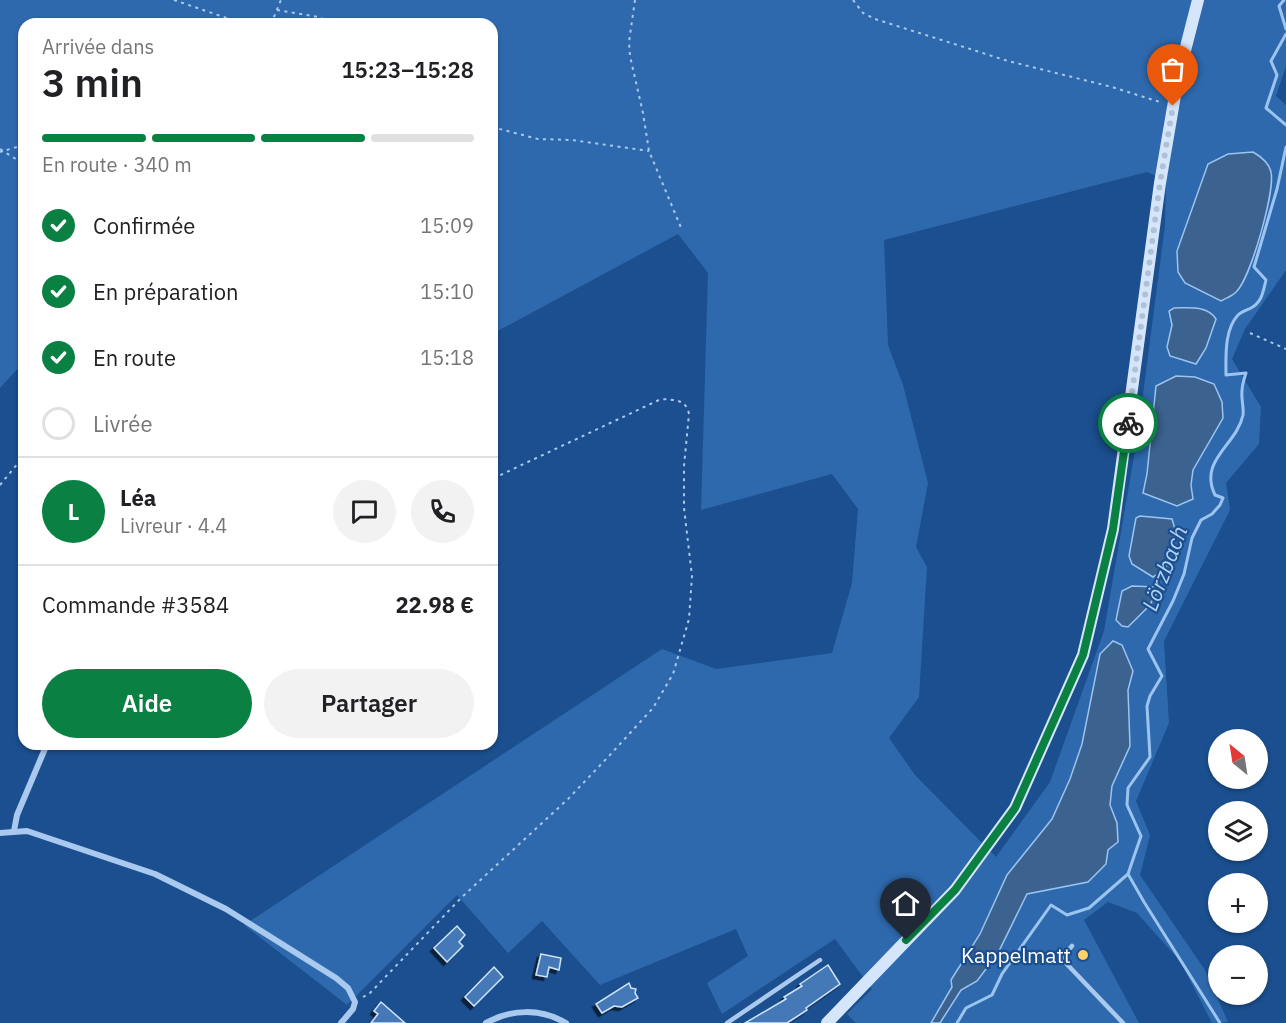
<!DOCTYPE html>
<html lang="fr">
<meta charset="utf-8">
<style>
:root{--surface:#fff;--page:#f2f2f2;--text:#202124;--muted:#757577;--line:#e0e0e0;--accent:#0b8043}
body{margin:0;font-family:"IBM Plex Sans",sans-serif;background:var(--page);color:var(--text);height:100vh;display:flex;flex-direction:column;font-size:22px;white-space:nowrap}
*{box-sizing:border-box;margin:0}
p{font-size:20px;color:var(--muted)}
.icon{flex:none;width:33px;height:33px;fill:none;stroke:currentColor;stroke-width:2;stroke-linecap:round;stroke-linejoin:round}
.map{position:relative;flex:1;overflow:hidden}
.panel{position:absolute;left:18px;top:18px;width:480px;height:732px;display:flex;flex-direction:column;background:var(--surface);border-radius:18px;box-shadow:0 2px 4px #0004}
.panel>*{flex:none}
.needle{width:39px;rotate:330deg}
.buttons{position:absolute;left:1208px;top:729px;display:grid;gap:12px}
.buttons a{display:grid;place-items:center;width:60px;height:60px;border-radius:50%;background:var(--surface);box-shadow:0 2px 4px #0004;font-size:30px}
.pin{position:absolute;display:grid;place-items:center;width:51px;height:51px;color:#fff;margin:-62px -26px;border-radius:50% 50% 50% 0;rotate:-45deg;box-shadow:0 0 6px #0007}
.pin .icon{rotate:45deg}
.courier{position:absolute;display:grid;place-items:center;width:60px;height:60px;margin:-30px;border:4px solid #0b8043;border-radius:50%;background:#fff;color:#222;box-shadow:0 2px 8px #0007}
.overview em{font-style:normal;font-weight:600}
.overview div{display:flex;flex-direction:column-reverse}
.overview{display:flex;align-items:center;justify-content:space-between;height:102px;padding:0 24px}
h1{font-size:39px;font-weight:600;line-height:45px}
.bar{display:grid;grid-template-columns:repeat(4,1fr);gap:9px 6px;align-content:center;height:72px;padding:0 24px}
.bar i{height:8px;border-radius:4px;background:var(--line)}
.bar .current{background:var(--accent)}
.bar p{grid-column:span 4}
.line{display:flex;align-items:center;gap:15px;padding:0 24px;border-top:2px solid var(--line)}
.line div{flex:1}
.round{display:grid;place-items:center;flex:none;width:63px;height:63px;border-radius:32px;background:var(--page)}
ol{padding:0 24px;list-style:none}
li{display:flex;align-items:center;gap:18px;height:66px}
li p{margin-inline-start:auto}
li .icon{padding:6px;border-radius:50%;background:var(--accent);color:#fff;stroke-width:4}
li:last-child{color:var(--muted)}
li i{width:33px;height:33px;border:3px solid var(--line);border-radius:50%}
.action{display:flex;gap:12px;margin-top:auto;padding:12px 24px}
.action a{flex:1;height:69px;border-radius:36px;background:var(--accent);color:#fff;font-size:24px;font-weight:600;line-height:69px;text-align:center}
.action a+a{background:var(--page);color:var(--text)}
.map>svg:first-child{display:block}
.green{fill:#2e69ad;fill-rule:evenodd}
.water{fill:#3c6290;stroke:#9cc4f0;stroke-width:1.5}
.lines{fill:none;stroke-linecap:round;stroke-linejoin:round}
.stream{stroke:#9cc4f0;stroke-width:3}
.building{fill:#4478b7;stroke:#cfe3fa;stroke-width:1.5;filter:url(#shadow)}
.path{stroke:#a9c9ee;stroke-width:2;stroke-dasharray:3 4.5;stroke-linecap:butt}
.service{stroke:#a9c9ee;stroke-width:4.5}
.minor{stroke:#a9c9ee;stroke-width:6}
.secondary{stroke:#d6e6fa;stroke-width:12}
.done{stroke:#afc1d8;stroke-width:6;stroke-dasharray:0 10.8}
.route{stroke:#0b8043;stroke-width:8}
.poi-dot{fill:#ffd166;stroke:#1b4f8f;stroke-width:2}
.labels{text-anchor:middle;dominant-baseline:central;stroke-width:4.5;stroke-linejoin:round;paint-order:stroke}
.poi-label{font-size:21px;fill:#fff;stroke:#1b4f8f;text-anchor:end}
.water-label{font-size:22px;font-style:italic;fill:#b5d3f5;stroke:#1b4f8f}
</style>
<div class="map">
<svg width="1286" height="1023" viewBox="0 0 1286 1023">
<defs>
<filter id="shadow"><feDropShadow dx="-3.5" dy="3.5" stdDeviation="0" flood-color="#0009"/></filter>
</defs>
<rect width="100%" height="100%" fill="#1b4f8f"/>
<path class="green" d="M0,0h1286v66l-10,30 10,9v165l-41,59 -13,30 29,48 -2,37 -33,39 4,27 -66,131 5,82 -33,78 14,34 -10,40 65,95 23,52 -16,1 -32,-62 -43,-48 -29,-11 -24,18 55,103h-199l21,-33 16,-9 21,-28 29,-59 61,-12 20,-32 9,-27 -7,-18 2,-19 18,-40 -2,-57 5,-18 -33,-17 -18,90 -12,35 -18,40 -45,56 -27,59 -29,46 1,7 -21,36h-75l-9,-9 25,-25 -37,-50 -113,75 -15,-31 41,-27 -12,-27 -136,56 -58,-64 -34,32 -51,-58 -110,110 -103,-80 418,-276 54,20 116,-16 20,-70 6,-74 -26,-35 -131,36 7,-237 -30,-39 -186,100v-310h-468v338l-24,26zM1147,172l19,8 -1,45 -27,208 -34,198 -54,151 -54,75 -81,-82 -26,-37 30,-41 8,-130 -11,-20 12,-64 -25,-98 -15,-40 -4,-105zM1223,418l-30,52 -2,15 2,14 -50,-6 4,-19z"/>
<g class="water">
<path d="M1253,152c7,4 16,10 18,20 4,20 -20,104 -34,119 -4,5 -11,7 -16,10l-36,-18 -7,-11 -1,-21 31,-87 20,-10z"/>
<path d="M1174,308c14,0 33,-3 42,11l-10,29 -10,16 -26,-8 -3,-9 5,-22 -3,-14z"/>
<polygon points="1176,376 1195,377 1214,384 1222,402 1223,418 1193,470 1191,485 1193,499 1177,506 1143,493 1147,474 1156,386"/>
<polygon points="1140,516 1172,519 1175,529 1166,569 1153,577 1132,564 1129,556 1136,518"/>
<polygon points="1132,586 1156,587 1157,593 1149,606 1128,627 1122,626 1116,620 1122,591"/>
<polygon points="1113,641 1122,645 1133,671 1128,690 1130,746 1112,786 1110,805 1117,823 1118,842 1108,850 1106,864 1088,882 1027,894 998,953 977,981 961,990 940,1023 931,1023 952,987 951,980 980,934 1007,875 1052,819 1070,779 1082,744 1100,654"/>
</g>
<g class="lines">
<g class="stream">
<polyline points="1284,0 1279,6 1286,29"/>
<polyline points="1286,34 1271,61 1277,75 1266,108 1286,125"/>
<polyline points="1128,874 1144,902 1220,1023"/>
<path d="M957,1023l9,-15 26,-13 10,-21 49,-69 16,10 22,-7 39,-34 13,-38 -14,-31 1,-17 22,-31 -3,-51 3,-10 12,-20 -14,-27 25,-48 11,-27 8,-36 9,-18 11,-6 8,-9 3,-7 -8,-3c-17,-35 22,-50 28,-80 1,-8 -2,-16 -1,-24 0,-6 2,-12 4,-18l-20,2c0,-18 -2,-45 12,-60 3,-3 9,-5 13,-7 11,-6 12,-16 15,-28l-12,-13 23,-78 9,-42"/>
</g>
</g>
<g class="building">
<polygon points="457,926 465,935 459,942 463,946 447,962 434,948"/>
<polygon points="541,954 561,958 559,970 549,967 547,977 536,975"/>
<polygon points="828,965 840,984 806,1008 807,1010 787,1023 745,1023 786,999 784,997 802,986 800,984"/>
<polygon points="494,967 503,977 474,1006 465,997"/>
<polygon points="629,983 631,988 636,989 635,993 638,998 622,1007 614,1006 602,1013 596,1004"/>
<polygon points="381,1002 405,1023 371,1023 378,1014 374,1011"/>
</g>
<g class="lines">
<g class="path">
<polyline points="174,0 244,24"/>
<polyline points="635,0 629,42 630,56 643,113 649,151 682,230"/>
<polyline points="853,0 863,13 875,19 1008,61 1112,87 1163,103"/>
<polyline points="277,10 318,17 336,24"/>
<polyline points="271,24 281,0"/>
<polyline points="492,127 538,139 572,140 649,151"/>
<polyline points="0,149 3,151 24,145"/>
<polyline points="0,152 3,151 24,164"/>
<polyline points="1250,333 1286,349"/>
<polyline points="0,485 24,456"/>
<path d="M363,997l7,-4 92,-96 106,-98 41,-43 44,-48 20,-34 16,-55 3,-43 -8,-68v-42l5,-52c-3,-15 -14,-14 -28,-15l-169,80"/>
</g>
<g class="service">
<polyline points="1072,946 1061,958 1123,1023"/>
<polyline points="727,1023 820,960"/>
</g>
<g class="minor">
<polyline points="14,831 17,815 47,744"/>
<polyline points="0,833 27,831 155,874 226,909 336,978 348,988 355,1002 353,1009 341,1023"/>
<path d="M486,1023c26,-14 54,-15 80,0"/>
</g>
<polyline class="secondary" points="827,1023 955,890 1015,808 1083,655 1113,529 1160,183 1178,78 1198,0"/>
</g>
<g class="lines">
<polyline class="done" points="1128,423 1160,183 1173,106"/>
<polyline class="route" points="906,940 955,890 1015,808 1083,655 1113,529 1128,423"/>
</g>
<circle class="poi-dot" cx="1083" cy="955" r="6"/>
<g class="labels">
<g class="poi-label">
<text x="1071" y="955">Kappelmatt</text>
</g>
<g class="water-label">
<text transform="translate(1164 568) rotate(-69)">Lörzbach</text>
</g>
</g>
</svg>
<div class="buttons">
<a><svg class="needle" viewBox="-14 -14 28 28"><path d="M0-13l5 13h-10z" fill="#e53935"/><path d="M0 13l5-13h-10z" fill="#757577"/></svg></a>
<a><svg class="icon" aria-label="layers" viewBox="0 0 24 24"><path d="M12 4l9 5-9 5-9-5zM3 14l9 5 9-5"/></svg></a>
<a>+</a>
<a>−</a>
</div>
<div class="pin" style="left:1173px;top:106px;background:#ea580c"><svg class="icon" aria-label="bag" viewBox="0 0 24 24"><path d="M5 8h14l-1 12H6zM9 8a3 3 0 0 1 6 0"/></svg></div>
<div class="pin" style="left:906px;top:940px;background:#1f2937"><svg class="icon" aria-label="home" viewBox="0 0 24 24"><path d="M3 11l9-7 9 7M6 9v11h12V9"/></svg></div>
<div class="courier" style="left:1128px;top:423px"><svg class="icon" aria-label="bike" viewBox="0 0 24 24"><circle cx="6" cy="16" r="4"/><circle cx="18" cy="16" r="4"/><path d="M6 16l4-8h5l3 8M10 8l3 8H6M13 5h3"/></svg></div>
<section class="panel">
<div class="overview"><div><h1>3 min</h1><p>Arrivée dans</p></div><em>15:23–15:28</em></div>
<div class="bar"><i class="current"></i><i class="current"></i><i class="current"></i><i></i><p>En route · 340 m</p></div>
<ol>
<li><svg class="icon" aria-label="check" viewBox="0 0 24 24"><path d="M5 12l5 5 9-10"/></svg>Confirmée<p>15:09</p></li>
<li><svg class="icon" aria-label="check" viewBox="0 0 24 24"><path d="M5 12l5 5 9-10"/></svg>En préparation<p>15:10</p></li>
<li><svg class="icon" aria-label="check" viewBox="0 0 24 24"><path d="M5 12l5 5 9-10"/></svg>En route<p>15:18</p></li>
<li><i></i>Livrée</li>
</ol>
<div class="line" style="height:108px"><b class="round" style="background:var(--accent);color:#fff">L</b><div><b>Léa</b><p>Livreur · 4.4</p></div><a class="round"><svg class="icon" aria-label="chat" viewBox="0 0 24 24"><path d="M4 5h16v11H9l-5 4z"/></svg></a><a class="round"><svg class="icon" aria-label="phone" viewBox="0 0 24 24"><path d="M5 4h4l2 5-3 2q2 4 5 5l2-3 5 2v4C11 20 4 13 5 4z"/></svg></a></div>
<div class="line" style="height:78px"><div>Commande #3584</div><b>22.98 €</b></div>
<div class="action"><a>Aide</a><a>Partager</a></div>
</section>
</div>
